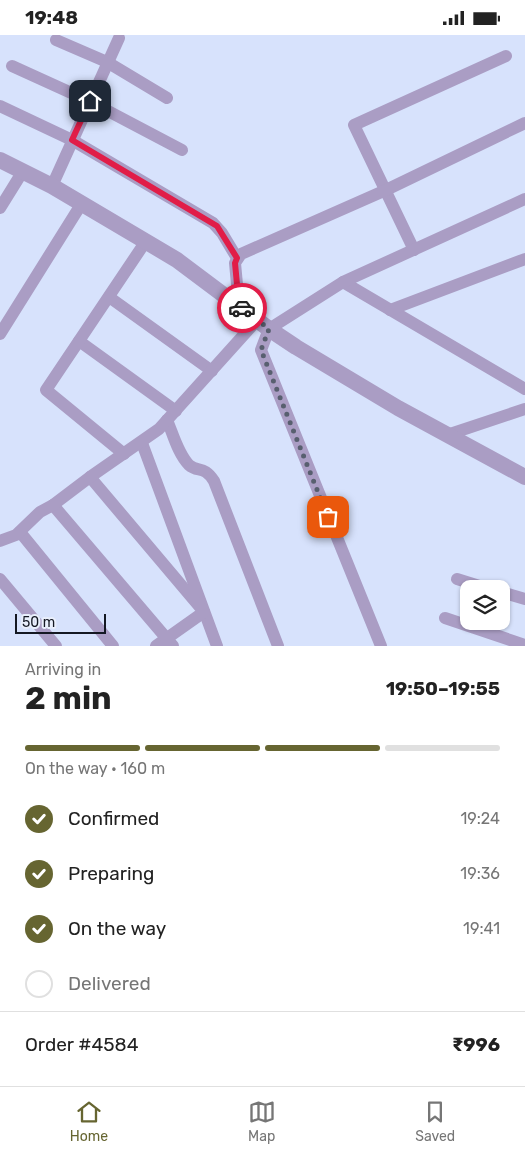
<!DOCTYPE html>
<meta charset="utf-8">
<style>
:root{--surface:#fff;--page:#f2f2f2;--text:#222;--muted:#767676;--line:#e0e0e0;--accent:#666531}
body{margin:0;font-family:Rubik,sans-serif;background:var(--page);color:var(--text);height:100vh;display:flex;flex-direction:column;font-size:19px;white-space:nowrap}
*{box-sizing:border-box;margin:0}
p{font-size:16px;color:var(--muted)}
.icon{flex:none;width:28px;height:28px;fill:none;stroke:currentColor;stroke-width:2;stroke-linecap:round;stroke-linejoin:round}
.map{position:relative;height:611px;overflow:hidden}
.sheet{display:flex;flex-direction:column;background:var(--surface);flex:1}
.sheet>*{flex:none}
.tools{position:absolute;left:460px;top:545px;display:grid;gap:10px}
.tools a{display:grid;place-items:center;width:50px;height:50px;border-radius:10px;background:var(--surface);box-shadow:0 1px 4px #0004;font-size:25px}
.scale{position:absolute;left:15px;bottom:12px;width:91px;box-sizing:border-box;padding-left:5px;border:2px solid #141823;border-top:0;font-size:14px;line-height:18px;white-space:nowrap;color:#141823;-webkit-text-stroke:4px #e9effc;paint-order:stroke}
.pin{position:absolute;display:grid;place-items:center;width:42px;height:42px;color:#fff;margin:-21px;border-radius:10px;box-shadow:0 2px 8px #0006}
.courier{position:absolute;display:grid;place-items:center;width:50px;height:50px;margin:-25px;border:4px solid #e11d48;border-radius:50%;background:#fff;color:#222;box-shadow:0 1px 6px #0007}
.headline em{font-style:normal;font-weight:700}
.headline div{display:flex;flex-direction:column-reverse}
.headline{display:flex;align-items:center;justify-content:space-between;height:85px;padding:0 25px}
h1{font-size:32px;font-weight:700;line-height:38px}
.bar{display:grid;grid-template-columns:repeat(4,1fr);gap:8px 5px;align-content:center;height:60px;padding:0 25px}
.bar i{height:6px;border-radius:4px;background:var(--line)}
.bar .active{background:var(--accent)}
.bar p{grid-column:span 4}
.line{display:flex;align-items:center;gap:12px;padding:0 25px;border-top:1px solid var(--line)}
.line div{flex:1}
ol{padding:0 25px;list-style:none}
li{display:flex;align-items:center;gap:15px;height:55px}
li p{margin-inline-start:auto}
li .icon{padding:5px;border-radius:50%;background:var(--accent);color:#fff;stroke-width:4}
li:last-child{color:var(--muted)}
li i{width:28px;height:28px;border:2px solid var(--line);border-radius:50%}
.status{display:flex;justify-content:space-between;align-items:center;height:35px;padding:0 25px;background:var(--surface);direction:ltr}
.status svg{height:14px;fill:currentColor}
.tab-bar{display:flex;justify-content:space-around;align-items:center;height:70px;border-top:1px solid var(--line);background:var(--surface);font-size:14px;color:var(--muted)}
.tab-bar a{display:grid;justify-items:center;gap:2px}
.tab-bar .active{color:var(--accent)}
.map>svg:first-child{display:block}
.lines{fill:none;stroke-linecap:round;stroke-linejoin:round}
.minor{stroke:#aa9dc4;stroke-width:12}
.tertiary{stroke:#aa9dc4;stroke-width:16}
.done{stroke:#585f6f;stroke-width:5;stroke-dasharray:0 9}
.route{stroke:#e11d48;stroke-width:6}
</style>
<div class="status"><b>19:48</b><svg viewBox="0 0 49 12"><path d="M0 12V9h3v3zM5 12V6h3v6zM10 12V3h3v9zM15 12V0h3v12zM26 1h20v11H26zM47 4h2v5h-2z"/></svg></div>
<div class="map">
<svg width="525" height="611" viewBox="0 0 525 611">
<rect width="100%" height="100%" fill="#d7e2fc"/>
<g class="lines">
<g class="minor">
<polyline points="56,5 107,27 167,63"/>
<polyline points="12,31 89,66 182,115"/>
<polyline points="0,71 72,105 213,188 222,198 237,223"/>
<polyline points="52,151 119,3"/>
<polyline points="0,173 23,136"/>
<polyline points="414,215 354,90 506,21"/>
<polyline points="343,247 525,354"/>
<polyline points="109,262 212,336"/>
<polyline points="239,271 235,228 241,219 386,155 525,88"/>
<polyline points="390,275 525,224"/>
<polyline points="0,299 82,168"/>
<polyline points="79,306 176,376"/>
<path d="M167,385c6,14 11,34 22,45 9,8 15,0 25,16l64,165"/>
<polyline points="447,400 525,374"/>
<polyline points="142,408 217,611"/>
<polyline points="124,419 46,355 146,206"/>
<polyline points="90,442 204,577 156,611"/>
<polyline points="53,470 173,611"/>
<polyline points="20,497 113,611"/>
<polyline points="0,506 16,500 40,477 53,470 90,442 159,394 258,284"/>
<polyline points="0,544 56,611"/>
<polyline points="457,544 489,554"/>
<polyline points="501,557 525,564"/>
<polyline points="445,583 525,610"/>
<polyline points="381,611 261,315 269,294 343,247 525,164"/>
</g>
<polyline class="tertiary" points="0,125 52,151 177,225 269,294 296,312 398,373 525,442"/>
</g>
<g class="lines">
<polyline class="done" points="242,273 269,294 261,315 328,482"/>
<polyline class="route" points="90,66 72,105 217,191 237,223 235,228 239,271 242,273"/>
</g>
</svg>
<div class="tools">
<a><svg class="icon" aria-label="layers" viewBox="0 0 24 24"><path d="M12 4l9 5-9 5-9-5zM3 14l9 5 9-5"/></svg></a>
</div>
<div class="scale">50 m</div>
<div class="pin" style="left:328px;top:482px;background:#ea580c"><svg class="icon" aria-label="bag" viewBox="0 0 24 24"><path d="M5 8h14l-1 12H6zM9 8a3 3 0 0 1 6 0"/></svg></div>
<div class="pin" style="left:90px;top:66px;background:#1f2937"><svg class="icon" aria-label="home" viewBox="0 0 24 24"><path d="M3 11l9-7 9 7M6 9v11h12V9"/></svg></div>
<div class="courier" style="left:242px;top:273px"><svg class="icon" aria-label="car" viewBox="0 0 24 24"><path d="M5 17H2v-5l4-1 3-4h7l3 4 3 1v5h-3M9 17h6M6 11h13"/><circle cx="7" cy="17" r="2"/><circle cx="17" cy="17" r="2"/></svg></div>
</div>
<section class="sheet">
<div class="headline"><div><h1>2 min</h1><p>Arriving in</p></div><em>19:50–19:55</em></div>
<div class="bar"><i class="active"></i><i class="active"></i><i class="active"></i><i></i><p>On the way · 160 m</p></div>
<ol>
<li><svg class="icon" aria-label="check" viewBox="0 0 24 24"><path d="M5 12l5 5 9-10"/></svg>Confirmed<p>19:24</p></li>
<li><svg class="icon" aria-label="check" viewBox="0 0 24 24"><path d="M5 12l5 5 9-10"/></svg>Preparing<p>19:36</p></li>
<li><svg class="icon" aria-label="check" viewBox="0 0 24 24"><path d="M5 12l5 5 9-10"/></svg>On the way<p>19:41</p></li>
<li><i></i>Delivered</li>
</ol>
<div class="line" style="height:65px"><div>Order #4584</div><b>₹996</b></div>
</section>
<nav class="tab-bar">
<a class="active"><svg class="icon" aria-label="home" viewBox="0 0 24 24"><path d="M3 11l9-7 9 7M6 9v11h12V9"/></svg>Home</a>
<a><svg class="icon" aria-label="map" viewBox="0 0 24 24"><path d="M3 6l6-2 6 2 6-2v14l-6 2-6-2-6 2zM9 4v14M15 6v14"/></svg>Map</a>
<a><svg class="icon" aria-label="saved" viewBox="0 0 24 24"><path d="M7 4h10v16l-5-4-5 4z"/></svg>Saved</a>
</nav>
